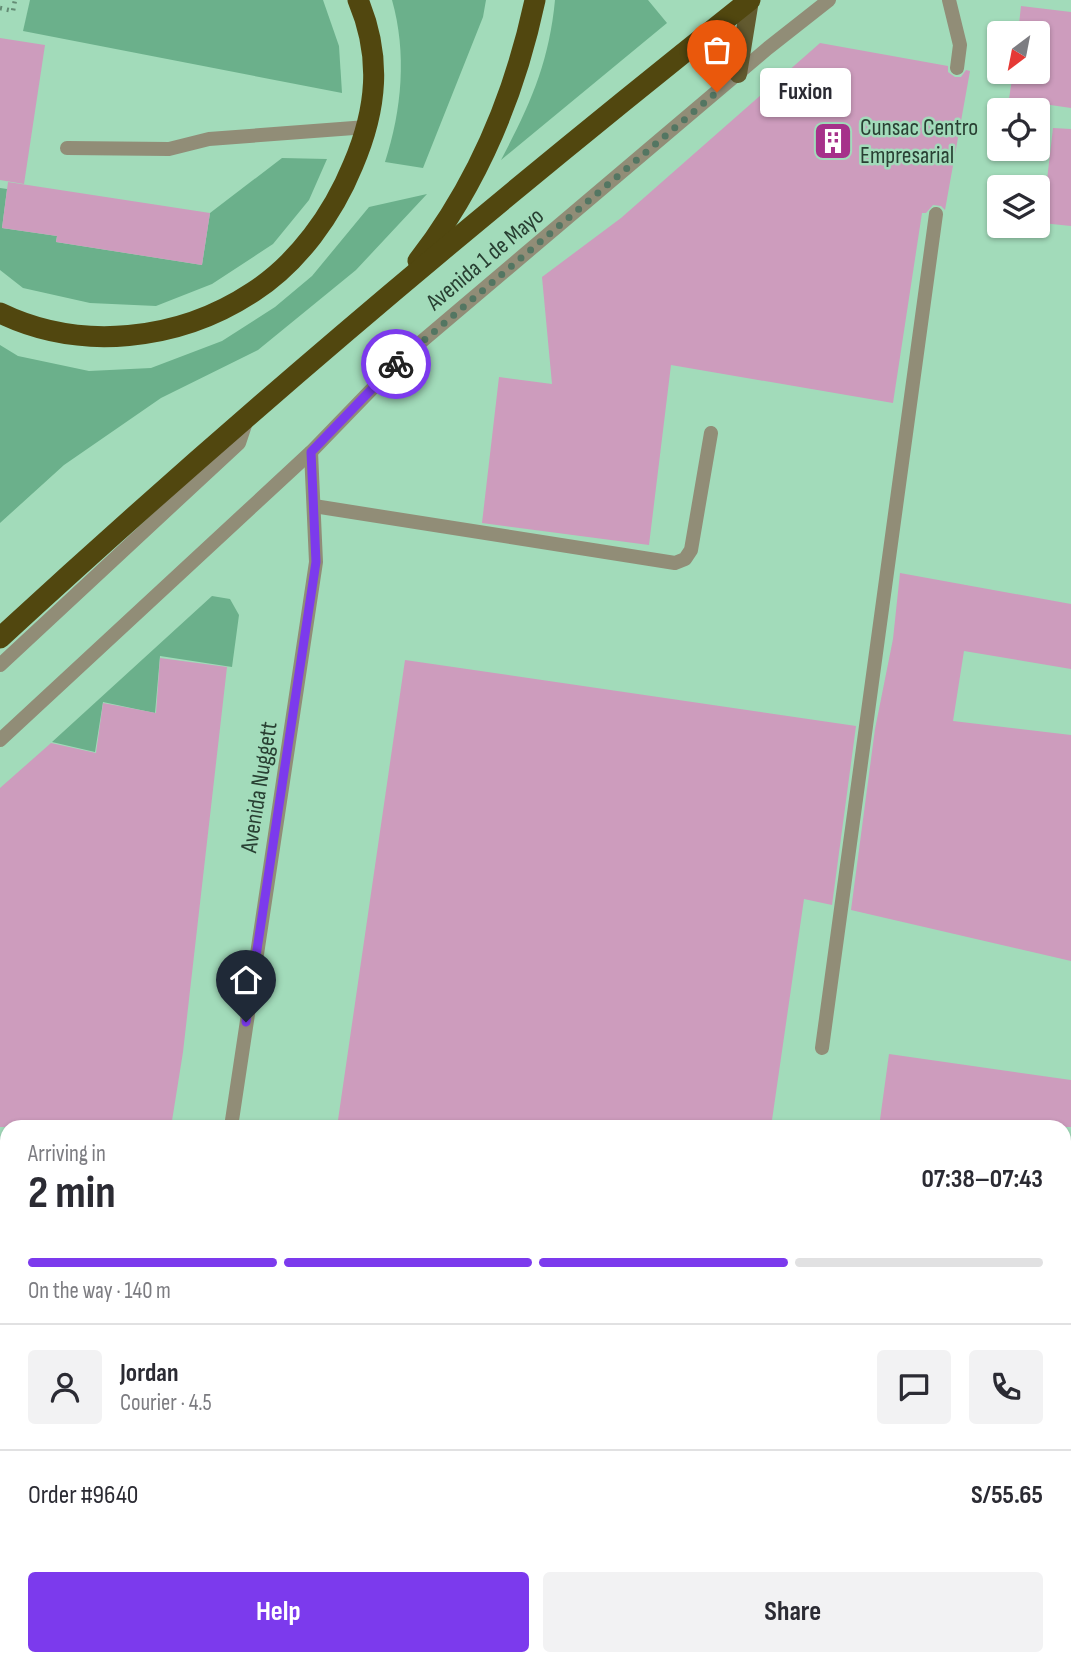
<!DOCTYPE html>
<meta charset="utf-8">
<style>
:root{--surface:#fff;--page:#f2f2f3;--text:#2b2b33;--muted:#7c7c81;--line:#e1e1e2;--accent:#7c3aed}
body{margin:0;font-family:"Sofia Sans Condensed",sans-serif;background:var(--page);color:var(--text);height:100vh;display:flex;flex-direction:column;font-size:26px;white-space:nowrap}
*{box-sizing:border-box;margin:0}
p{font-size:23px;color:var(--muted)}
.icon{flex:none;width:38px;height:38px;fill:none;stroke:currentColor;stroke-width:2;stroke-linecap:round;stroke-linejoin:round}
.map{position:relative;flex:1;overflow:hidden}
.panel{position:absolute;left:0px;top:1120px;width:1071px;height:546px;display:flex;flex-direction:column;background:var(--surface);border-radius:21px 21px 0 0;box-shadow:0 2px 5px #0004}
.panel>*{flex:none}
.needle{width:46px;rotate:212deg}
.controls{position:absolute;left:987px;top:21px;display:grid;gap:14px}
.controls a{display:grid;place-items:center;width:63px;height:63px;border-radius:7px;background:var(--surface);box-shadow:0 2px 5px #0004;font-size:35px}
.pin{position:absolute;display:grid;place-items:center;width:60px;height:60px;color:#fff;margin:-72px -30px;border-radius:50% 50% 50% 0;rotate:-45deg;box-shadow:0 0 7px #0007}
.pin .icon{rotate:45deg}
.courier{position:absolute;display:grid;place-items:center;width:70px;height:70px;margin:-35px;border:5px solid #7c3aed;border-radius:50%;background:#fff;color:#222;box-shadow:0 2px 9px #0007}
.bubble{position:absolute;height:49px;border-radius:7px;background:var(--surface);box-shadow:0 2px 5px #0004;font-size:23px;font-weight:700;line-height:49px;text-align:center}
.headline em{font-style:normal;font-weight:700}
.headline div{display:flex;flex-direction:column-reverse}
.headline{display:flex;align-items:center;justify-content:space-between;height:119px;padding:0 28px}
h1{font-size:46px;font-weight:700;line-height:52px}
.bar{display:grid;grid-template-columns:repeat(4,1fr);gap:10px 7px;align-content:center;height:84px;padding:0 28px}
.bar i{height:9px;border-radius:5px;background:var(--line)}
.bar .active{background:var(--accent)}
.bar p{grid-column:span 4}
.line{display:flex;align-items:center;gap:18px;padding:0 28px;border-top:2px solid var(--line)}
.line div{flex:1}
.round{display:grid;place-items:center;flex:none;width:74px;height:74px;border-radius:7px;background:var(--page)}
.button{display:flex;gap:14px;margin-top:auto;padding:14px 28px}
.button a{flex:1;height:80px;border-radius:7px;background:var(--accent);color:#fff;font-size:28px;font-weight:700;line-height:80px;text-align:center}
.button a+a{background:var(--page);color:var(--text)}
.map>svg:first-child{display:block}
.green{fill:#6bb08b}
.building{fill:#cd9cbd}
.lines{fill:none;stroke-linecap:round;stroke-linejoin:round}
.path{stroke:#648b74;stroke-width:4.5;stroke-dasharray:2 5;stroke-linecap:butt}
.service{stroke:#918d77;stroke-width:14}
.minor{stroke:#918d77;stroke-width:14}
.tertiary{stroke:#918d77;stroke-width:14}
.primary{stroke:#625a2f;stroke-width:18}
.motorway{stroke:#51470f;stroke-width:21}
.done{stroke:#537662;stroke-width:7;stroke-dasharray:0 12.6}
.route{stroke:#7c3aed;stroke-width:9}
.labels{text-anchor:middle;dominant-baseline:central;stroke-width:5;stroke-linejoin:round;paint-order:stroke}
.poi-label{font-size:24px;fill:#294033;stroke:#a2dbba;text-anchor:start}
.street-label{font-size:24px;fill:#294033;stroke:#a2dbba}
</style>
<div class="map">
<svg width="1071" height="1666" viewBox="0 0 1071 1666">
<rect width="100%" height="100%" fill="#a2dbba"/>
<g class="green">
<polygon points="30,0 323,0 339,46 342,93 23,31"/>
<path d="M392,0h94l-3,17 -60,151 -38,-6c17,-52 22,-109 7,-162z"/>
<path d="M555,0h93l19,23 -166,137c29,-55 48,-97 54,-160z"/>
<polygon points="282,158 327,159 309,200 273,244 212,284 156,306 90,303 23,288 0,270 0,188 7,189 2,228 57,236 56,242 202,265 210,213"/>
<polygon points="427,194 356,270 258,350 161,398 64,465 0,523 0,345 18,356 89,371 151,368 222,341 275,307 312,276 369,207"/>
<polygon points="212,596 230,599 239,615 232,667 160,656 155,713 103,702 95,752 52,742"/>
</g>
<g class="building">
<polygon points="1021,6 1071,12 1071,108 1009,99 1013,72 1038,72 1038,33 1018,33"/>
<polygon points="0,38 45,45 24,184 0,180"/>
<polygon points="820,43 948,66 948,72 955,77 961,77 966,70 970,71 945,210 941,206 933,205 926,213 922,213 893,403 671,365 649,545 482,523 499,377 552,384 542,277 621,218"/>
<polygon points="1053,128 1071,129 1071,226 1042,223"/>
<polygon points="8,182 210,213 202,265 56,242 57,236 2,228"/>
<polygon points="900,573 1071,604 1071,669 964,651 953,721 1071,735 1071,961 851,910 875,729 893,639"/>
<polygon points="160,658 227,667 183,1052 171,1127 0,1127 0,788 51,743 96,753 103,703 156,713"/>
<polygon points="405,660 856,726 832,905 804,899 771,1127 337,1127"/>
<polygon points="889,1054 1071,1080 1071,1127 879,1127"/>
</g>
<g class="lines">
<polyline class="path" points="0,8 13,11 15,0"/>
<g class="service">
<polyline points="949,0 960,45 957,68"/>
<polyline points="67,148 169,149 209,139 367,127"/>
<polyline points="314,506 675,563 685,559 691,550 711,433"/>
<polyline points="0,665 239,443 247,419"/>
<polyline points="822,1048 936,214"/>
</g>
<g class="minor">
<polyline points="231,1127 316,562 311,452"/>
<polyline points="150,1666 151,1659"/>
</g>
<polyline class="tertiary" points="0,740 311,452 401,359 768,48 829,0"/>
<polyline class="primary" points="738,74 750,0"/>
<g class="motorway">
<path d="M418,261c59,-76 97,-167 117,-261"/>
<path d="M0,313c80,39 179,28 253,-21 45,-29 80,-78 100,-127 24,-56 29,-108 5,-165"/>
<path d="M0,638c242,-223 493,-434 750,-638"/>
</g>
</g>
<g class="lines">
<polyline class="done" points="396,364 717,92"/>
<polyline class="route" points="246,1022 316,562 311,452 396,364"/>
</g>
<defs>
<g id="building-square" transform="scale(2.0125)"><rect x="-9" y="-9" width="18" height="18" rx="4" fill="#a6318a" stroke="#a2dbba"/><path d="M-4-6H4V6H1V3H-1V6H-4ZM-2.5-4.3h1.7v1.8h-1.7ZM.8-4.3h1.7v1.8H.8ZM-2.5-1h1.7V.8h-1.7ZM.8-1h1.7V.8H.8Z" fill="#fff"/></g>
</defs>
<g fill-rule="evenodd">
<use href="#building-square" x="833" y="141"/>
</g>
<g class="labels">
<g class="poi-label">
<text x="860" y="127">Cunsac Centro<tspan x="860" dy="28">Empresarial</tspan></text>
</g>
<g class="street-label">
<text transform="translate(485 259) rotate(-40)">Avenida 1 de Mayo</text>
<text transform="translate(259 787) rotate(-81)">Avenida Nuggett</text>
</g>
</g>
</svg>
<div class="controls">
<a><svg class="needle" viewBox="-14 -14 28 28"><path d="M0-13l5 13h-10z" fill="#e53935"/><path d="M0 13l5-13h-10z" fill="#7c7c81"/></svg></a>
<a><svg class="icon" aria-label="locate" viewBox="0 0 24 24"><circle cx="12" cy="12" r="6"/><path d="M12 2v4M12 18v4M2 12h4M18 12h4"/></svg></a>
<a><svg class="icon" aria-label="layers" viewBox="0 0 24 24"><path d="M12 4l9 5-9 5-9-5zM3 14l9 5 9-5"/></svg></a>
</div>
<div class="pin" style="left:717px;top:92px;background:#ea580c"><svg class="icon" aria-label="bag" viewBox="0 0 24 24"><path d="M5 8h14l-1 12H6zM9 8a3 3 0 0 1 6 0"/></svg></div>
<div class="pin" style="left:246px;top:1022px;background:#1f2937"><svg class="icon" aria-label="home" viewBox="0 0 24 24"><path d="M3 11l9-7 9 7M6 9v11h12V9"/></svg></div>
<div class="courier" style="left:396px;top:364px"><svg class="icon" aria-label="bike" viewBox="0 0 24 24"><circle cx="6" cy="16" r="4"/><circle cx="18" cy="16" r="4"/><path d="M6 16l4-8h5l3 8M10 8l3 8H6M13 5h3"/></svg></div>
<div class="bubble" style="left:760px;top:68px;width:91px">Fuxion</div>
<section class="panel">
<div class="headline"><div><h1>2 min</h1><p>Arriving in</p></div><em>07:38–07:43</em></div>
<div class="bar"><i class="active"></i><i class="active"></i><i class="active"></i><i></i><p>On the way · 140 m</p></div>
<div class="line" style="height:126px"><a class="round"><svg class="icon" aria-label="person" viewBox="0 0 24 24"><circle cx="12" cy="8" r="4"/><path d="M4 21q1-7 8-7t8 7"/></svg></a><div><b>Jordan</b><p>Courier · 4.5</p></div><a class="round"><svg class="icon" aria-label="chat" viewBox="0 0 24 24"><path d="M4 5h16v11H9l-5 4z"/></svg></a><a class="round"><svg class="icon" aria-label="phone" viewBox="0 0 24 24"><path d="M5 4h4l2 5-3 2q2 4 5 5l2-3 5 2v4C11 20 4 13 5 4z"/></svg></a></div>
<div class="line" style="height:91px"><div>Order #9640</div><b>S/55.65</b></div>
<div class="button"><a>Help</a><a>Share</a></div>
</section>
</div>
